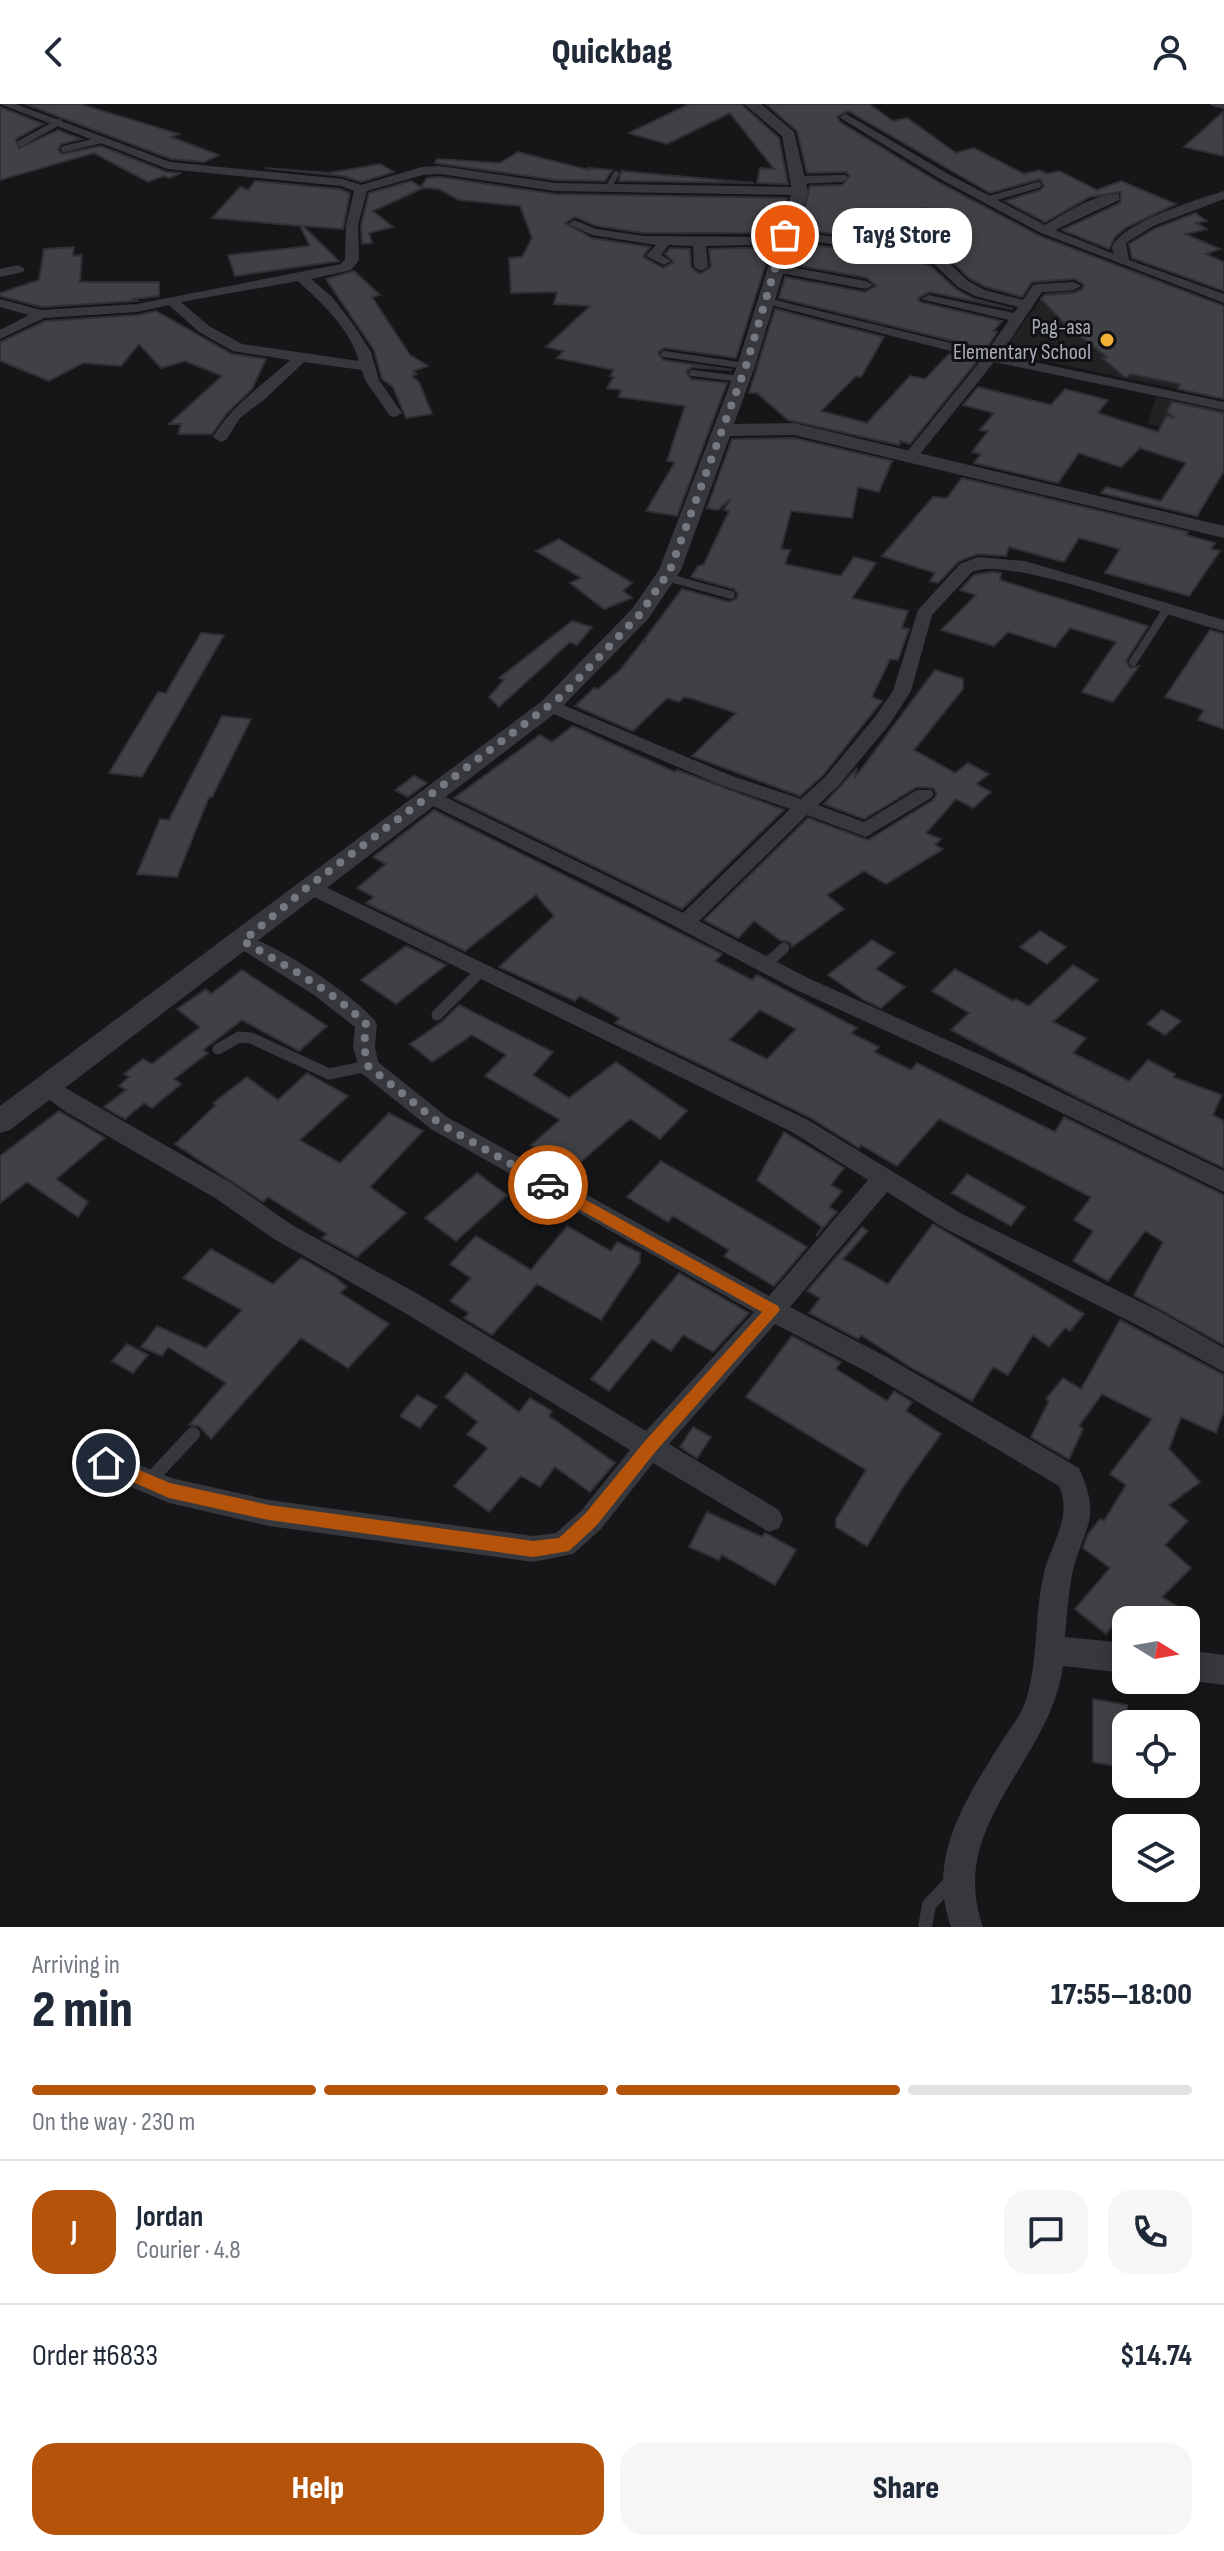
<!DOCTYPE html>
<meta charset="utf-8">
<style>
:root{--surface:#fff;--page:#f6f6f7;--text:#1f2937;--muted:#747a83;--line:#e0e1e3;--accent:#b45309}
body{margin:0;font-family:"Sofia Sans Condensed",sans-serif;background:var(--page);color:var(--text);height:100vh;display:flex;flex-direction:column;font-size:30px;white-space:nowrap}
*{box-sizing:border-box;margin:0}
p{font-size:26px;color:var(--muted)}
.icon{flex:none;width:44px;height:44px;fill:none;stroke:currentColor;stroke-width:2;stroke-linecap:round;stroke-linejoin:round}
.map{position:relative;height:1823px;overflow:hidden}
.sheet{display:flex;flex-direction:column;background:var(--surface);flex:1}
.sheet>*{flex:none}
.needle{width:52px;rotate:101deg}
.tools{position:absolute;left:1112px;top:1502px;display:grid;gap:16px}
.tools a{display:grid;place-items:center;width:88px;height:88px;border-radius:16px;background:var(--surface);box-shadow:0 4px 12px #0003;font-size:40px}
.pin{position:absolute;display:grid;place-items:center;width:68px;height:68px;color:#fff;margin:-34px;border:4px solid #fff;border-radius:50%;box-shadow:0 2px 8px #0007}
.courier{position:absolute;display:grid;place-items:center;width:80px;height:80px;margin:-40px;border:6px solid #b45309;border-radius:50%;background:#fff;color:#222;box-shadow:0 2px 10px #0007}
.bubble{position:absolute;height:56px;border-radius:24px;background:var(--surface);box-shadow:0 4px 12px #0003;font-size:26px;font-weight:800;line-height:56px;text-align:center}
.head em{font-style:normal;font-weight:800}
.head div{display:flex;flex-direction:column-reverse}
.head{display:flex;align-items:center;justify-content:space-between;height:136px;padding:0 32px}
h1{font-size:52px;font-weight:800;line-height:60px}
.bar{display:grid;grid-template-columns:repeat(4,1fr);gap:12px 8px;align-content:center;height:96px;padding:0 32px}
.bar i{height:10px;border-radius:6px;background:var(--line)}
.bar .current{background:var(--accent)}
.bar p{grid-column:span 4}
.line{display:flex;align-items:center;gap:20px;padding:0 32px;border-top:2px solid var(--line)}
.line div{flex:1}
.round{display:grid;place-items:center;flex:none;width:84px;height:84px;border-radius:24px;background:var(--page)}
.action{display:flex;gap:16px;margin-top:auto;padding:16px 32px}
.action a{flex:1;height:92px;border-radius:24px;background:var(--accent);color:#fff;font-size:32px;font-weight:800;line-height:92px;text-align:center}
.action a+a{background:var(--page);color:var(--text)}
header{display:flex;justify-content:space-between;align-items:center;height:104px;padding:0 32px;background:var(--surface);font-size:36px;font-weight:800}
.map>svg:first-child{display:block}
.built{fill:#222225}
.building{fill:#404145;stroke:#303034;stroke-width:2;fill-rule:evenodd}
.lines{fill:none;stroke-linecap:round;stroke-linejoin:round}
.service-far3{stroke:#37383d;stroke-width:6}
.service-far2{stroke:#37383d;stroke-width:8}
.service-far1{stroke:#37383d;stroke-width:11}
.service{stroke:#37383d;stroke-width:14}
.minor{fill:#37383d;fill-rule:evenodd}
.tertiary{fill:#37383d;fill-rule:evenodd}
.route{fill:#b45309}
.done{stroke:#757880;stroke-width:8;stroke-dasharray:0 14.4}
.poi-dot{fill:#f2b134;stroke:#111113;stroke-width:3}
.labels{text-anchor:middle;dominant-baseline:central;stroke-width:6;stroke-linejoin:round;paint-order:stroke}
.far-poi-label{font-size:22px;fill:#a8adb8;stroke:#111113;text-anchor:end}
</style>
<header><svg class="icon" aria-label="back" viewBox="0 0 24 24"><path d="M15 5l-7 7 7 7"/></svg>Quickbag<svg class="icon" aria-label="person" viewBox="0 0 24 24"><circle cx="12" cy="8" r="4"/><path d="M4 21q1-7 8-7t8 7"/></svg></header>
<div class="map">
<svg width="1224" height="1823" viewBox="0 0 1224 1823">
<rect width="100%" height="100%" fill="#161618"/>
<g class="built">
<polygon points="1052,180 1188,224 1224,254 1224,295 1002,248"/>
<polygon points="1156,293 1224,306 1224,336 1148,320"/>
</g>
<g class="building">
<polygon points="25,0 80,0 179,30 171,33 219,51 204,58 171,55"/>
<polygon points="689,0 741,0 779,34 788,80 757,79 760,64 774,65 730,9 667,40 629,29"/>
<polygon points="766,0 869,0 893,17 907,14 956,49 974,44 1024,70 1039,66 1047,70 1059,67 1097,86 1121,77 1176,100 1127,123 1115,133 1109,145 1062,126 1120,99 1121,88 1090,93 1045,118 1005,97 1040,86 1044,82 1040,75 990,89 848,7 837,13 840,18 940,79 1040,132 1224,202 1224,295 1178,285 1180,280 1130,270 1126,274 1102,254 1107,253 1068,223 1041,195 1044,191 1074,189 1082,185 1084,181 1075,175 1032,178 1022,193 986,183 970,175 944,150 904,137 885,135 892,129 935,113 935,107 923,104 882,117 862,133 799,126 810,82 842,81 850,72 846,68 807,69 797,27"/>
<polygon points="0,3 43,20 16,35 19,44 58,26 81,35 61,40 58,46 62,50 101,42 167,68 181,69 170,74 163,72 148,78 94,49 0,76"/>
<polygon points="1223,8 1224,52 1184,43"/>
<polygon points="518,48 589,66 588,64 612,66 605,77 555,76 435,59 437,55 500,59"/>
<polygon points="380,60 394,68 361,78 343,72 265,64 329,69"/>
<polygon points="621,67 754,79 619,77"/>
<polygon points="440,73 555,90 787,94 776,129 644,129 597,122 575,113 565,119 592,134 650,143 643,153 663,164 674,158 665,150 670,144 690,145 691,163 700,170 711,163 709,145 771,143 736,254 665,244 658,248 663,256 732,266 692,263 686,268 691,275 727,279 677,412 646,407 675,358 667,357 685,302 619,293 621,286 607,284 614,273 610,272 614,266 557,254 564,247 546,243 590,202 554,200 557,188 511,189 509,154 522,153 532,134 520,102 459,96 439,85 423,84 373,107 393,123 369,129 372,139 362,140 361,121 369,89 411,77 421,83 427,74"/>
<polygon points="255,77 340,85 350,89 343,125 303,122 339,157 235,172 228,151 310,142 300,122 212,114 240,83 248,86"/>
<polygon points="1195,109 1207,117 1196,119 1207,125 1185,130 1220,145 1206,150 1224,158 1224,187 1132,154 1129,140 1154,125"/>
<polygon points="795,139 900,151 931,162 956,185 974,195 1013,205 929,188 918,194 920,198 1002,217 993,227 997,228 986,245 779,194 785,173 865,188 876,182 867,174 789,160"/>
<polygon points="74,143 73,152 82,151 80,178 159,178 159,192 133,195 137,197 41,203 0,192 0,189 39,176 44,145"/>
<polygon points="354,167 380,191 372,193 410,251 428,262 413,267 417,270 412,272 419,278 432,310 406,314 393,283 382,275 374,246 326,175"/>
<polygon points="775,205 884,233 861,273 856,272 821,307 867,319 910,272 925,275 949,250 977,257 910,340 900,337 899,341 788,316 757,289 749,289"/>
<polygon points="156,207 232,250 266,255 252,285 227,309 212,330 178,330 181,320 169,320 222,272 185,257 161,264 139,240 121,262 83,259 49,277 0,257 0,238 45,217 137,211"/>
<polygon points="978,283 1051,301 1065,285 1108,296 1098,309 1158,328 1166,312 1175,314 1167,308 1172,298 1224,309 1224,367 1197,412 1101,389 1106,383 1161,397 1186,359 1140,344 1121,363 1079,349 1058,379 974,359 981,350 972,348 988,327 980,326 994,309 963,301"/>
<polygon points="794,334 892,357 879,388 858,383 852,414 791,407 781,445 790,446 785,460 841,472 854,453 876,459 852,494 908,507 902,524 909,525 898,556 890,555 872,593 882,597 823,671 800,692 692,652 736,609 693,595 684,593 679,598 667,594 633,627 575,602 594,584 598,585 620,566 643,537 646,538 644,536 682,485 729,498 736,495 738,490 734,485 691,473 698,462 704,460 729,407 724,406 730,395 718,406 707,404 732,335"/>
<polygon points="962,374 1188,428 1186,431 1215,439 1211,445 1220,447 1189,492 1105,469 1120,445 1079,434 1064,458 1009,443 1006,452 978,450 959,457 938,479 930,477 935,469 882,452 933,393 947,394"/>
<polygon points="559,435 632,479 623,487 632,494 604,505 570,479 581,474 536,447"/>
<polygon points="991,468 1001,469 1000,476 1148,522 1126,557 1130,564 1139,562 1113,598 1082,588 1116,538 1070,524 1055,543 1008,528 994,542 941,526 976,491 960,486 974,471"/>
<polygon points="572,517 592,523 577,541 570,538 499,603 489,593 504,576 499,574"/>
<polygon points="1210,526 1224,530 1224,625 1198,616 1204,606 1165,593"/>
<polygon points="201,529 224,531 142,673 109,669 158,588 166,589"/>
<polygon points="935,566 963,575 963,585 914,646 955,669 968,659 989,670 976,680 991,688 973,704 956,695 926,729 941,735 935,741 943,745 886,780 864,767 827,791 844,805 792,843 790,838 780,836 754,817 738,834 704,816 808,714 868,736 933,696 937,690 933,684 917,683 864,715 824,700 857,664 854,675"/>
<polygon points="222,612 251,615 212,693 209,693 177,773 137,770 160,715 169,716"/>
<polygon points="573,622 675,668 677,666 784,706 682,805 454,694 540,631 552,638"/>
<polygon points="414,672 427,679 408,693 395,686"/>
<path d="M434,706l288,144 -7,7 37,19 5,-5 100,53 -6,5 28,14 -5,5 37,18 6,-7 138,69 9,-15 160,78v150l-90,-50 29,-53 -18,-11 -37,50 -35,-20 20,-30 -19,-11 17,-23 -152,-78 -42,47 -36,-21 -2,3 -50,-31 -186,-90 -8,-4 5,-5 -40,-22 -5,5 -76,-34 55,-51 -18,-21 -71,56 -99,-48 8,-6 -17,-9 29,-24 -13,-7zM760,906l36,19 -29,30 -38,-19z"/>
<polygon points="1040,827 1066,843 1047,860 1020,843"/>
<polygon points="872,836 894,849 876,865 905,883 881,904 862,895 828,871"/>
<polygon points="406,842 446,861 396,900 361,876"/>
<polygon points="1073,861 1098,876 1053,918 1086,934 1073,949 1129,977 1148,956 1175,970 1173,973 1222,991 1213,1011 1224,1017 1224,1064 1077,993 951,926 969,909 932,887 955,865 1013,897 1015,895 1029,902"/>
<polygon points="242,866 327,922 299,947 242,916 203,946 208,949 174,975 181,980 152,1004 144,999 125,1015 104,1003 126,986 119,982 129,973 124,970 143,955 152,960 200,923 177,905 206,885 211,890"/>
<polygon points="459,901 553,948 533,971 569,994 616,958 687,1007 660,1035 630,1015 569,1068 531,1041 560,1016 485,972 506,951 472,931 432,958 410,940 443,917"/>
<polygon points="1162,906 1181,917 1165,931 1147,920"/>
<polygon points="307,969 348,992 300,1036 340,1059 389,1009 423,1027 370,1083 406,1109 357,1153 322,1134 327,1130 268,1093 263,1098 175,1040 216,1001 213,999 247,973 278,996"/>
<polygon points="59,1007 105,1034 56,1075 88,1098 78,1113 27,1078 0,1099 0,1052"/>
<polygon points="784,1028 844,1064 831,1081 842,1087 829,1103 837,1108 816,1132 822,1123 757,1076"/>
<polygon points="661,1057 723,1093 807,1143 774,1182 724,1152 729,1146 673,1112 668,1118 627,1093"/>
<polygon points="477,1069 507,1091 456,1137 425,1114"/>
<polygon points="967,1070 1025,1103 1011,1122 952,1089"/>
<polygon points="933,1120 1084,1210 1070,1227 1065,1224 1049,1243 1033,1231 1008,1271 993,1263 972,1297 910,1263 861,1231 858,1235 809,1209 820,1194 807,1187 862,1123 868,1127 843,1155 888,1180"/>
<polygon points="567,1122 611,1147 617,1138 640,1149 640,1158 601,1216 537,1180 492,1231 464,1214 469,1209 450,1197 471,1174 450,1160 476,1132 531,1166"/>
<polygon points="211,1145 273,1180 301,1154 335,1173 347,1183 340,1189 389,1220 348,1264 301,1234 211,1335 199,1322 189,1321 226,1279 168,1243 162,1252 141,1243 157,1222 206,1244 242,1206 183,1174"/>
<polygon points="679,1169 749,1209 713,1248 683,1231 671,1247 652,1235 609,1287 591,1275"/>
<polygon points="1120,1216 1224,1271 1224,1307 1216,1329 1181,1313 1169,1345 1200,1378 1169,1401 1188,1417 1165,1441 1191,1464 1162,1493 1177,1502 1170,1516 1118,1516 1106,1530 1075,1505 1110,1464 1083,1444 1088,1430 1100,1415 1104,1417 1126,1381 1110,1370 1152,1315 1102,1290 1079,1322 1083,1325 1069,1355 1031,1333 1049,1297 1046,1295 1063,1274 1081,1285"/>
<polygon points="792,1232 841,1258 836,1265 887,1297 894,1287 912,1298 906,1307 941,1330 903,1383 867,1442 836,1423 836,1415 866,1366 746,1293"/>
<polygon points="127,1240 148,1251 133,1269 112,1257"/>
<polygon points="466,1269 519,1308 530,1294 552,1307 549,1312 615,1359 590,1388 555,1363 540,1383 521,1372 489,1408 454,1382 488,1344 467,1330 478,1318 445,1293"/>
<polygon points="417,1291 437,1302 420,1324 400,1312"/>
<polygon points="693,1323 711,1333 697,1354 680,1343"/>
<polygon points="707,1408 762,1433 765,1429 769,1431 796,1446 775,1481 722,1451 719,1456 689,1443"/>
<polygon points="1093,1595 1127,1601 1126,1664 1093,1658"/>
</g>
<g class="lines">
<g class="service-far3">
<polyline points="21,39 59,18"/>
<polyline points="64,45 102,36"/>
<polyline points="608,84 616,70"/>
<polyline points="986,96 1038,81"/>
<polyline points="664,250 746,262"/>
<polyline points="692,269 741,275"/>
</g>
<g class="service-far2">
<polyline points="666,473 731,491"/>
<polyline points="1133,558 1167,505"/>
</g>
<g class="service-far1">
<polyline points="765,861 784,844"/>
<polyline points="437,911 480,868"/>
<polyline points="218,945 239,933 251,934 329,970 368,962"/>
</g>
<g class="service">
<polyline points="149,1377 193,1330"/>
<polyline points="925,1823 929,1801 954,1774"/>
</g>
<g class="minor">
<path d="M0,0h16l154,58 173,17 18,6 61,-18 18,-1 115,17 245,4 6,4 -6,4 -245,-4 -115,-17 -17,1 -56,16 -9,34 1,35 -8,10 -40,9 21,18 21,27 18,28 8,28 23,33 -7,4 -5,-1 -25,-36 -3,-10 -58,-8 -39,37 -25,19 -14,22 -5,2 -8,-5c19,-32 50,-52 77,-77l-57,-9 -34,-19 -30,-27 -32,7 -93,6 -44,21v-9l29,-15 -29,-8v-8l41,11 96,-6 204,-40 4,-5 1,-34 8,-34 -13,-5 -173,-17zM298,177c24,22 52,48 61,80l-117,-17 -33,-18 -28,-24z"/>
<polygon points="1210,0 1224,0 1224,5 1212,2"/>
<path d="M846,10l104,61 95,50c20,-12 51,-32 74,-31v6l-64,30 59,24 -2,-6c7,-25 87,-49 112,-57v8l-71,27 -27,17 3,17 95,34v9l-183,-70 -99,-53 -100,-61 -2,-2z"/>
<polygon points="846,71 848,74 842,78 798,80 792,76 798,72"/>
<polygon points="924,107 934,110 891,126 877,137 903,140 943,153 968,177 985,186 1023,196 1033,181 1038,180 1074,178 1081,182 1074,186 1042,188 1000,251 1224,298 1224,306 994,258 916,355 906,355 906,349 982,255 763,199 763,193 987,248 1009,216 921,195 928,191 1014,209 1018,203 975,192 958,183 933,159 901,148 790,135 784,140 706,142 708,163 701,167 694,163 693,142 669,141 661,151 671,157 664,161 646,152 656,141 592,131 568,120 574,116 596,125 644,132 763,133 780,132 785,127 863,136 883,120"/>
<polygon points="775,160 866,177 873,181 866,185 770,167 770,161"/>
<polygon points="18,161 25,165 23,168 0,173 0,165"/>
<path d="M978,453l47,4 199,59v11c-47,-11 -217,-77 -252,-59l-40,43 -21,76 -22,34 -50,60 -21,20 46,17 53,-32h14l3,4 -3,4 -65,39 -59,-22 -108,106 109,57 215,96 201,97v21l-217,-106 -215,-98 -173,-91 -196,-96 -3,-4 3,-4h14l246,120 107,-104 -72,-25 -174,-74 -3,-4 3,-4h12l176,74 69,23 24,-22 50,-60 18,-26 25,-81 42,-46z"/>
<path d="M309,775l499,241 154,94 197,97 65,37v24l-83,-45 -197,-99 -57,-36 -97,115 97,50 192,111c24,54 4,57 -7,107 -4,20 -5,41 -7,62l61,6v30l-63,-7c-13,97 -117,157 -80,261h-32c-25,-70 15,-128 51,-186 8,-13 20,-27 24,-41 13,-41 8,-86 18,-127 7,-30 29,-56 15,-87l-190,-113 -94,-49 -106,120 110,66 4,9 -4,9 -10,4 -116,-69 -52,66 -28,25 -40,8 -264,-36 -100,-23 -73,-31 -4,-9 4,-9 10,-3 65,27 98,22 264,36 23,-3 25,-22 49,-61 -230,-140 -126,-71 -59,-41 -149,-86 -26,-19 -3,-6 3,-6 8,-3 185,106 59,41 126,69 228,137 108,-119 -323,-183 -71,-57 -7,-25 2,-20 -41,-32 -78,-49 -4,-5 4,-5c21,-7 129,66 141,88l-2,23 3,15 69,55 322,179 99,-116 -76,-48 -490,-241 -3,-5z"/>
<polygon points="1186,1546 1224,1551 1224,1581 1186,1576"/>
</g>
<polygon class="tertiary" points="744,0 761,0 794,28 808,87 755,262 734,320 794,319 1224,422 1224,434 794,331 730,332 681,466 648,515 558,607 10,1026 0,1029 0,1002 542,597 632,505 659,466 737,262 792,87 782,32"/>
</g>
<polygon class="route" points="548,1075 778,1202 780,1206 656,1347 597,1421 569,1447 533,1453 269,1416 169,1394 101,1364 101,1354 106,1352 170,1379 269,1401 533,1437 559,1434 585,1410 645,1337 762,1208 543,1085 543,1077"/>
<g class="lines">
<path class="done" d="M548,1081l-109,-62 -71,-57 -4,-19 2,-23c-36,-35 -80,-58 -123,-83l66,-55 254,-191 77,-81 30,-44 76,-204 39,-131"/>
</g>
<circle class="poi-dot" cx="1107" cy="236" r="8"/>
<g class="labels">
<g class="far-poi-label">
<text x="1091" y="223">Pag-asa<tspan x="1091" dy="25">Elementary School</tspan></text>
</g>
</g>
</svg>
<div class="tools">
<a><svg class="needle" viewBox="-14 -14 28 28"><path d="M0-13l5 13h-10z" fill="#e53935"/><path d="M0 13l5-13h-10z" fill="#747a83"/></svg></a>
<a><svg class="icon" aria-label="locate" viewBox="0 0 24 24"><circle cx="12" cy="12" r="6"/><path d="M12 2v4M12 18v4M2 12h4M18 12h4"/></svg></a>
<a><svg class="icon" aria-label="layers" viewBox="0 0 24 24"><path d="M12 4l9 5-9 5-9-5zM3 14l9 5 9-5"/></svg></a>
</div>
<div class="pin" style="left:785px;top:131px;background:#ea580c"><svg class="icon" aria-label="bag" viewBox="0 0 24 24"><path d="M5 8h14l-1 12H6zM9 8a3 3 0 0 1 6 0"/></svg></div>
<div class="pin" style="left:106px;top:1359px;background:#1f2937"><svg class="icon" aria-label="home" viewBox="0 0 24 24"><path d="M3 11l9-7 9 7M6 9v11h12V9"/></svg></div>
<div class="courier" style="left:548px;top:1081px"><svg class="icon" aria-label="car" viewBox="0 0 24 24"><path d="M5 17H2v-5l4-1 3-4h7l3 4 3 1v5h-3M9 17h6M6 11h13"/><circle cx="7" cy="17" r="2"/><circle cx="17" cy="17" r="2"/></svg></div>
<div class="bubble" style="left:832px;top:104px;width:140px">Tayg Store</div>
</div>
<section class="sheet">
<div class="head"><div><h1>2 min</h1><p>Arriving in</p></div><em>17:55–18:00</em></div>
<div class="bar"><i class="current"></i><i class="current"></i><i class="current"></i><i></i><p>On the way · 230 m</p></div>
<div class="line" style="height:144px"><b class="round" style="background:var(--accent);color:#fff">J</b><div><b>Jordan</b><p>Courier · 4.8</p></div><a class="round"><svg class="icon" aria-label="chat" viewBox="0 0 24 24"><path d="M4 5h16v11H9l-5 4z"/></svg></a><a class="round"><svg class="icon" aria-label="phone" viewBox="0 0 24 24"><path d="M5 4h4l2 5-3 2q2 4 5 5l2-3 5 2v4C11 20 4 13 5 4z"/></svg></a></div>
<div class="line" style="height:104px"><div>Order #6833</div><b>$14.74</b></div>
<div class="action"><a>Help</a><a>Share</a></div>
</section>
